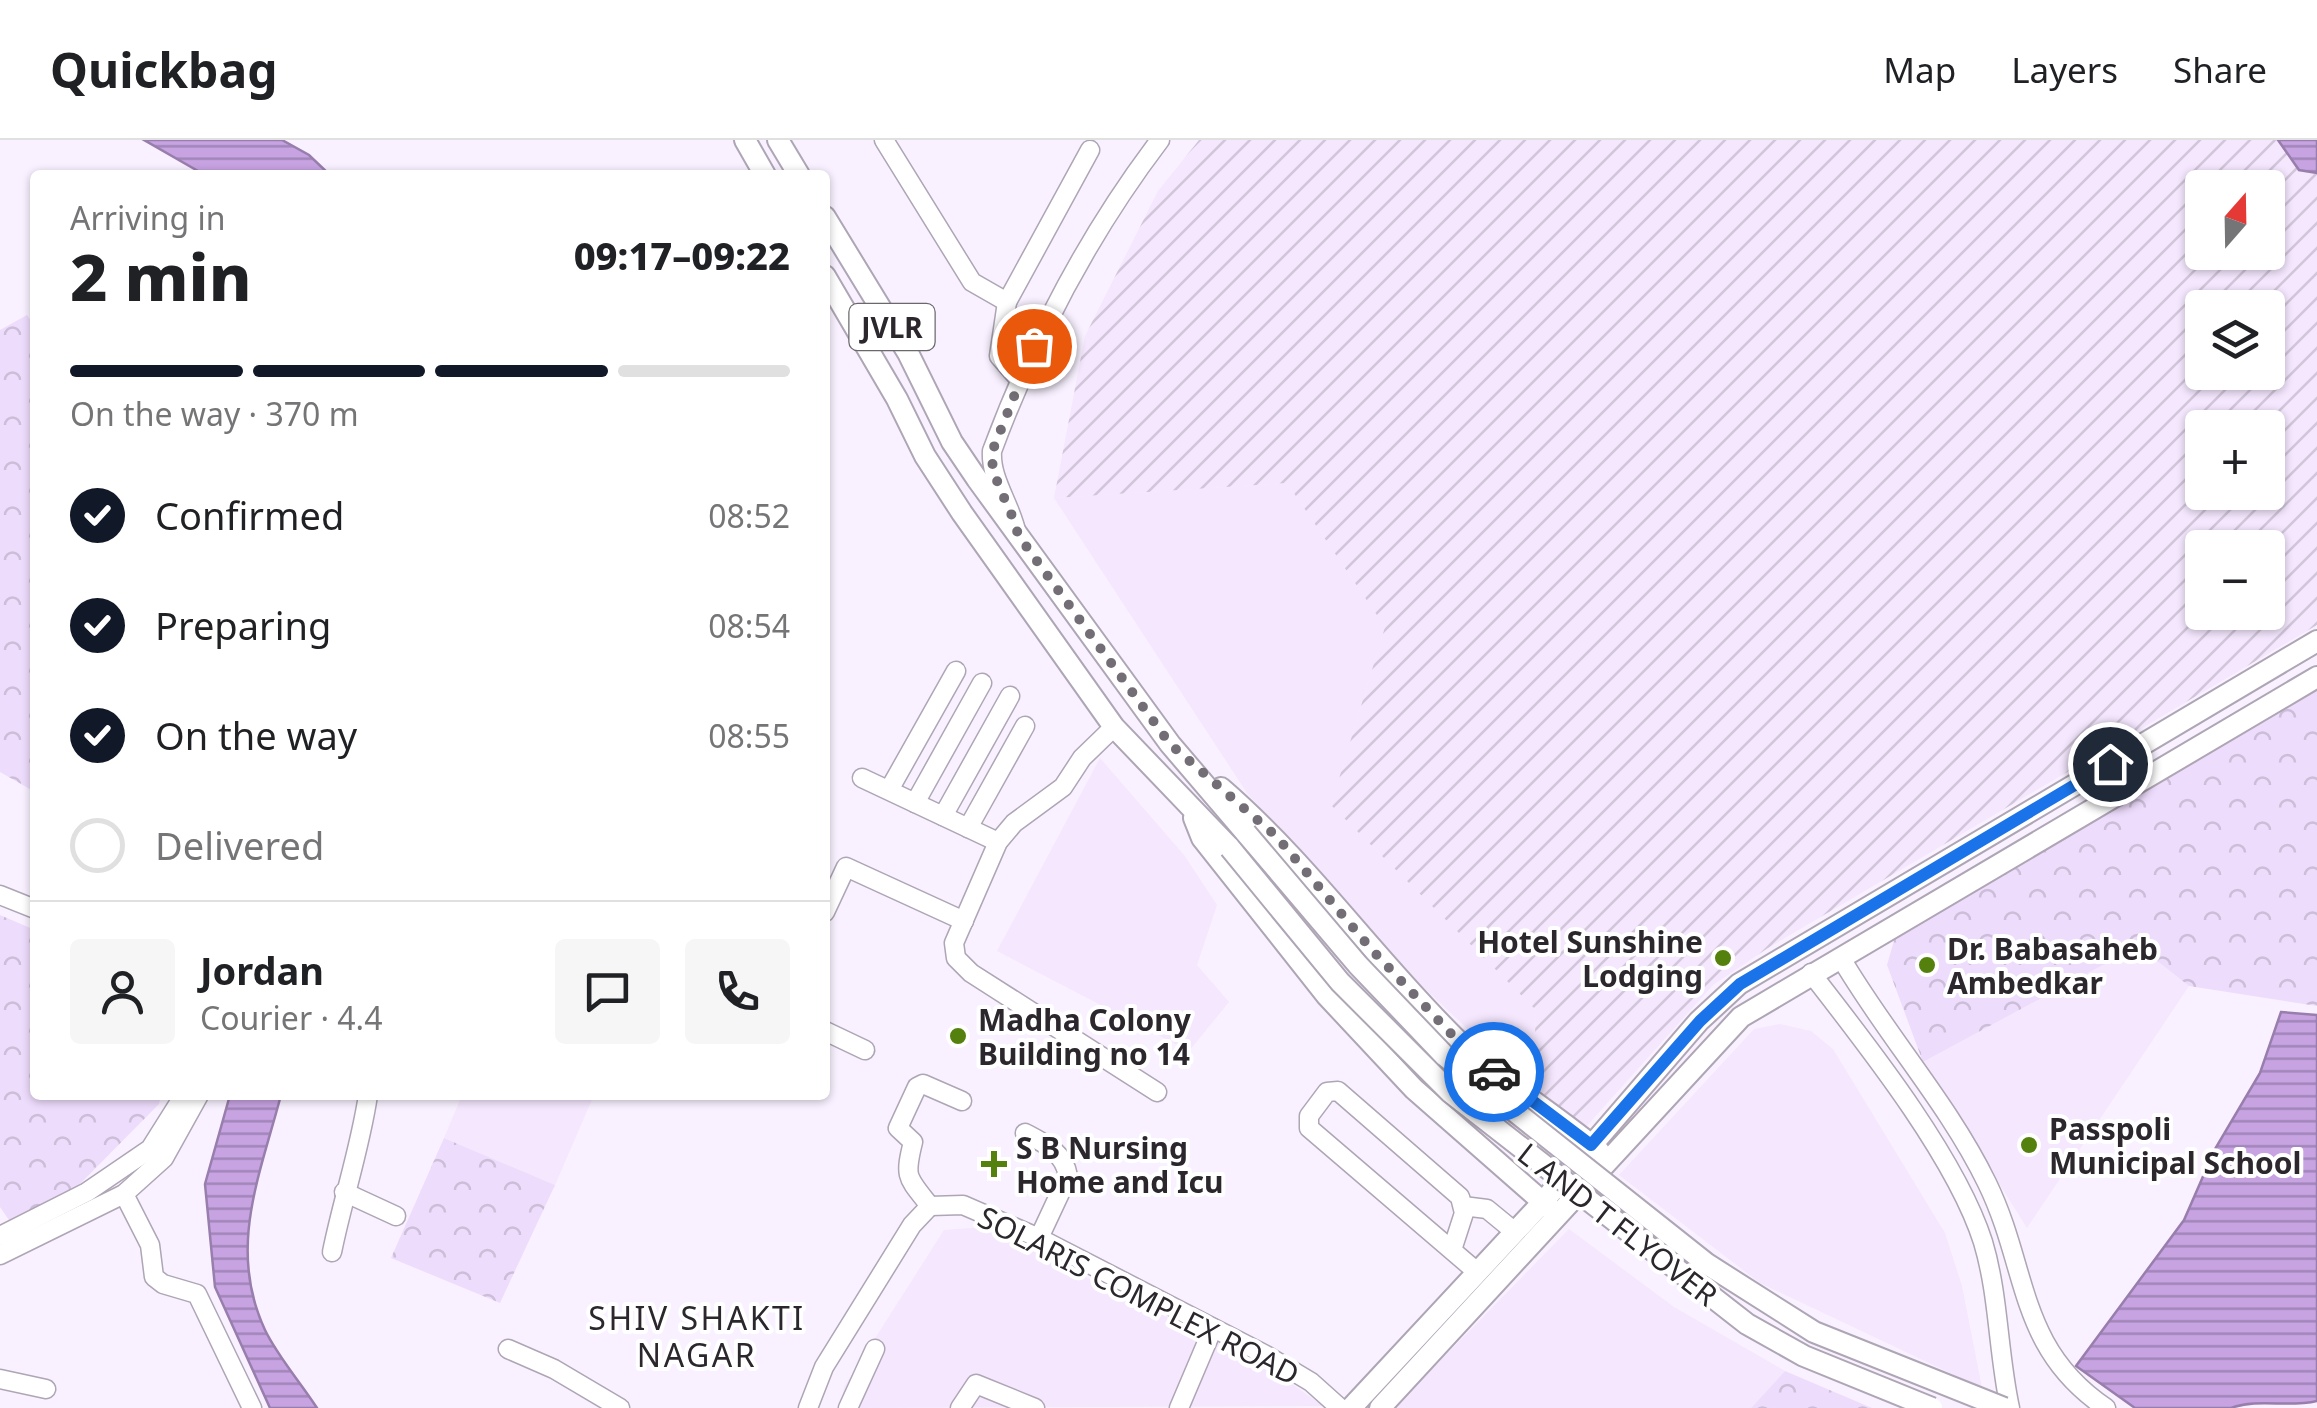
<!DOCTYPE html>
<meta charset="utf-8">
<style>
:root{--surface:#fff;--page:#f6f6f6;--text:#202124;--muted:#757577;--line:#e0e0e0;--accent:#111827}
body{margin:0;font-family:"Noto Sans",sans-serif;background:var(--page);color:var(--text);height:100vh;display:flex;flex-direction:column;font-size:38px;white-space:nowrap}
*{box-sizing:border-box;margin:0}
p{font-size:32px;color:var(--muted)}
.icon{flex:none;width:55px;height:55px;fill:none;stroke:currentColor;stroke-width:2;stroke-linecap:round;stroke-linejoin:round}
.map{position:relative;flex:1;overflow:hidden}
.drawer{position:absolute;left:30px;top:30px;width:800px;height:930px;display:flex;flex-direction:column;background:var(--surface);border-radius:10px;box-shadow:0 2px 8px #0004}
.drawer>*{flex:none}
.needle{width:65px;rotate:20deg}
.buttons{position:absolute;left:2185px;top:30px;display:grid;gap:20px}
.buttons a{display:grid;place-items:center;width:100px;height:100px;border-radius:10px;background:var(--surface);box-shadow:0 2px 8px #0004;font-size:50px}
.pin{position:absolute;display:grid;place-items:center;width:85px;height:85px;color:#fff;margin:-42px;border:5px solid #fff;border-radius:50%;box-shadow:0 2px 10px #0007}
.courier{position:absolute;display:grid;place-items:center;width:100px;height:100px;margin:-50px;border:8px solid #1a73e8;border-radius:50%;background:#fff;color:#222;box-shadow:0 2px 12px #0007}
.overview em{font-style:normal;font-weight:800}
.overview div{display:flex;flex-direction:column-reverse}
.overview{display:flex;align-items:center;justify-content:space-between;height:170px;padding:0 40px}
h1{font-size:65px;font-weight:800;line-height:75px}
.bar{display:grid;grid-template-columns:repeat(4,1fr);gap:15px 10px;align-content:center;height:120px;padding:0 40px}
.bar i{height:12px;border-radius:8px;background:var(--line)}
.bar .active{background:var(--accent)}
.bar p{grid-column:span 4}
.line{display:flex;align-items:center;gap:25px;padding:0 40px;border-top:2px solid var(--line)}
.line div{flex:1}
.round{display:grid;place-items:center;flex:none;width:105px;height:105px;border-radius:10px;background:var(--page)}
ol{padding:0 40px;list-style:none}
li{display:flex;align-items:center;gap:30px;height:110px}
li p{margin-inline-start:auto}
li .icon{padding:10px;border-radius:50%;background:var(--accent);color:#fff;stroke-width:4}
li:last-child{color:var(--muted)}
li i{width:55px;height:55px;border:5px solid var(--line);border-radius:50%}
header{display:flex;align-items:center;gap:60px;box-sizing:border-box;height:140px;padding:0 50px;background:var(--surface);border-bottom:2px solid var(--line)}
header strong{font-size:48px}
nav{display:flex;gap:55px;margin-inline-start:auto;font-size:35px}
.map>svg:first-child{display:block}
.built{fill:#f4e7fe}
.industrial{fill:url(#industrial-furrows);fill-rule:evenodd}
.park{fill:url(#park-crowns)}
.water{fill:url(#water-rules);stroke:#987eac;stroke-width:2.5}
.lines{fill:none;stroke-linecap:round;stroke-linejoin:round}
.minor-casing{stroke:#aea5b5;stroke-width:21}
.major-casing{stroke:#aea5b5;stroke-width:24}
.minor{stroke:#fff;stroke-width:18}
.major{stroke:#fff;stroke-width:20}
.major-bridge-casing{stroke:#aea5b5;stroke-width:24;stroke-linecap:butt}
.major-bridge{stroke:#fff;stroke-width:20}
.done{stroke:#736e76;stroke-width:10;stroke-dasharray:0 18}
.route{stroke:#1a73e8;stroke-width:12}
.poi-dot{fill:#54810d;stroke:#fff;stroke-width:4}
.labels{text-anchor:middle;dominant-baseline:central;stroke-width:8;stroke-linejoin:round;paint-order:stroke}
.shield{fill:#fff;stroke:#6b686c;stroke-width:2.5}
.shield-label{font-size:28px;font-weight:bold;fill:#2b272d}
.poi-label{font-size:30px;font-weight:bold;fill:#2b272d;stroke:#fff;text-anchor:start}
.street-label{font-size:30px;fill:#2b272d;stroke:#fff}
.neighbourhood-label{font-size:32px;letter-spacing:2.5px;fill:#2b272d;stroke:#fff}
</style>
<header>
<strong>Quickbag</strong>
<nav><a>Map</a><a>Layers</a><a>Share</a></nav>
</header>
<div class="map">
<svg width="2317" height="1268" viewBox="0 0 2317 1268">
<defs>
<pattern id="industrial-furrows" width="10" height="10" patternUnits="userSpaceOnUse" patternTransform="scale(2.5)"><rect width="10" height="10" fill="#f4e7fe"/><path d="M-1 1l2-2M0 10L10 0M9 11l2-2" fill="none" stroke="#d1c6da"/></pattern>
<pattern id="park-crowns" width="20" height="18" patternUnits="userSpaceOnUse" patternTransform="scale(2.5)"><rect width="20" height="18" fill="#eedcfc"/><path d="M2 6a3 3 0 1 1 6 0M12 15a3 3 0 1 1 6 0" fill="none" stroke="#ccbdd8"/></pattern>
<pattern id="water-rules" width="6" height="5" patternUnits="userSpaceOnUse" patternTransform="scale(2.5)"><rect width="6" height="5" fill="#c7a3e2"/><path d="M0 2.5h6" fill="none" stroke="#a285b8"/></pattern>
</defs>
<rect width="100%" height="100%" fill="#f9f1ff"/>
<g class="built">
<polygon points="1287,343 1385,487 1331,665 1536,870 1535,894 1507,926 1422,846 1247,653 1054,358"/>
<polygon points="1100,618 1184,715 1217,765 1197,825 1229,862 1189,911 997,811"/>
<polygon points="2138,806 2189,846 2027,1088 1923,922"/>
<polygon points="1780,884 1811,891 1833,909 1945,1093 1962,1146 1982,1248 1760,1143 1619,1035 1754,889"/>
<polygon points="462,955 594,955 555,1045 444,998"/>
<polygon points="985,1087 1271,1229 1323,1266 840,1268 844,1247 944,1090"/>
<polygon points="1569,1089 1674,1167 1785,1231 1751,1268 1394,1268"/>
</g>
<path class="industrial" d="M1199,0h1079l21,30 18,4v451l-549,323 -55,37 -129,144 -77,-63 28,-32 1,-24 -205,-205 54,-178 -98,-144 -233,15 31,-162 73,-145zM2202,48h66v64h-66zM2202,168h66v64h-66zM2202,288h66v64h-66zM2202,408h66v64h-66z"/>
<g class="park">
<polygon points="27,175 35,187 35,652 0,632 0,190"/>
<polygon points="2317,550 2317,866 2189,846 2138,806 1923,922 1887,825 1901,776 1946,746"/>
<polygon points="0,775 35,790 35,955 161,955 159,964 76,1048 13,1086 0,1067"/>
<polygon points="444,998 555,1045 500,1163 391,1118"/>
<polygon points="1785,1231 1872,1268 1751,1268"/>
</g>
<g class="water">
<polygon points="144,0 282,0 309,15 330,35 205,35"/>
<polygon points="2278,0 2317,0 2317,33 2299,30"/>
<path d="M2281,872l36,3v386c-29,7 -58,-3 -86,7h-96l-59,-42 108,-146 31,-71 45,-76z"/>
<path d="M230,955h51c-21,80 -54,154 -16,235 13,27 36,53 52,78h-47l-55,-121 -10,-103z"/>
</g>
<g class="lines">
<g class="minor-casing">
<g id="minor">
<polyline points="884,0 972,142 1007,162 1090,10"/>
<polyline points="1007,162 999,216 1019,239"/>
<path d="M1017,395c-5,-29 -27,-55 -25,-84 42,-113 95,-215 168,-311"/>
<polyline points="1114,587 1082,618 1063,647 1014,683 998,702 954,803 956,818 971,833 1157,952"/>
<polyline points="862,638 998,702"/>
<polyline points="889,650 956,531"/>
<polyline points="915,663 982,543"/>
<polyline points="943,676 1010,556"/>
<polyline points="968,688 1025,586"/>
<polyline points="0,755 35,769"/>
<polyline points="825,772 846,727 964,781"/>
<path d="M1841,818c45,77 107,145 146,225 42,86 30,165 119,225"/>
<path d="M1811,833c56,72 145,184 172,269 16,53 15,112 27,166"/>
<polyline points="825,891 865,910"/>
<path d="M1025,993c19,10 39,19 43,43l-29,62"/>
<polyline points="344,1052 396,1076"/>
<polyline points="124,1054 150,1105 154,1137 163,1144 197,1154 252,1268"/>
<polyline points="930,1066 963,1065 1039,1098 1264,1214 1311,1242 1340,1268"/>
<path d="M930,1066c-23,-29 -26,-28 -17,-64l-15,-14 19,-41 6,-3 39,17"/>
<polyline points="1463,1066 1487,1069 1515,1092"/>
<polyline points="0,1096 87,1052 150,1009 184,955"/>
<polyline points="1452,1110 1464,1073 1460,1057 1338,951 1327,952 1309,976 1309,988 1476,1131"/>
<path d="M332,1112c11,-54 28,-103 36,-157"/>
<polyline points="0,1115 124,1054 164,1018 199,955"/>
<polyline points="508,1209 554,1229 620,1268"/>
<polyline points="0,1239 46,1249"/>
<polyline points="808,1268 824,1227 912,1085 930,1066"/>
<polyline points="848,1268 875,1209"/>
<polyline points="960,1268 976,1244 1035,1268"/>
<polyline points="1179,1268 1213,1188"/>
</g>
</g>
<g class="major-casing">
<g id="major">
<polyline points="745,0 765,35"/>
<polyline points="778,0 799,35"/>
<polyline points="825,77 908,213 952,302 977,339 1170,604 1246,693"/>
<polyline points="825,136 897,259 925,316 962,373 1114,587 1230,708"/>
<path d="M1221,648c87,75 152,169 234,250 43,42 97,74 144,113"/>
<polyline points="1194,678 1202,698 1327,856 1414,949 1553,1071"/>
<polyline points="1351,1268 1542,1063 1699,881 1739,844 2317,501"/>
<polyline points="1380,1268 1741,877 2317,537"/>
</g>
</g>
<use href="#minor" class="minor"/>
<use href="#major" class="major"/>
<g class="major-bridge-casing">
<g id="major-bridge">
<polyline points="1246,693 1358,825 1445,916 1707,1124 1814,1192 2004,1268"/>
<polyline points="1230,708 1340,842 1450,952 1747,1184 1804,1216 1932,1268"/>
</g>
</g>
<use href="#major-bridge" class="major-bridge"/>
</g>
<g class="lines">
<path class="done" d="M1034,206l-42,106c-2,28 20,54 26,83l152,209 106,92 96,114 85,90 37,32"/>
<polyline class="route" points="1494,932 1591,1005 1700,881 1740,844 2110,624"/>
</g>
<g class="poi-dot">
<circle cx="1723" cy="818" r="10"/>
<circle cx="1927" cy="825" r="10"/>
<circle cx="958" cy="896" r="10"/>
<circle cx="2029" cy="1005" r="10"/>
<path d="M989 1009h10v10h10v10h-10v10h-10v-10h-10v-10h10z"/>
</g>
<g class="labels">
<rect class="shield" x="849.5" y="164" width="85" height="46" rx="8"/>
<g class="shield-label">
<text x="892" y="187">JVLR</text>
</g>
<g class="poi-label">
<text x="1703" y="801" text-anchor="end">Hotel Sunshine<tspan x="1703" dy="34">Lodging</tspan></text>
<text x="1947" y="808">Dr. Babasaheb<tspan x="1947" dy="34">Ambedkar</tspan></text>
<text x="978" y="879">Madha Colony<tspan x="978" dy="34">Building no 14</tspan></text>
<text x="2049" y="988">Passpoli<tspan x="2049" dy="34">Municipal School</tspan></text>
<text x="1016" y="1007">S B Nursing<tspan x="1016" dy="34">Home and Icu</tspan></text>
</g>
<g class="street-label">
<text transform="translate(1618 1084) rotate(38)">L AND T FLYOVER</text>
<text transform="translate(1139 1155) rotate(27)">SOLARIS COMPLEX ROAD</text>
</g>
<g class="neighbourhood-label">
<text x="697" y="1177">SHIV SHAKTI<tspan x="697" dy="37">NAGAR</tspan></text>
</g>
</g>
</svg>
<div class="buttons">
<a><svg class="needle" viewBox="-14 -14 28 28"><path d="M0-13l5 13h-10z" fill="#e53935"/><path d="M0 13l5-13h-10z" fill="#757577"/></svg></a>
<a><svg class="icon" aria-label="layers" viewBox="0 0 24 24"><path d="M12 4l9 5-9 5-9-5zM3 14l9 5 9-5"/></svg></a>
<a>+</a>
<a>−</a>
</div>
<div class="pin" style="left:1034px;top:206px;background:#ea580c"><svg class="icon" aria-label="bag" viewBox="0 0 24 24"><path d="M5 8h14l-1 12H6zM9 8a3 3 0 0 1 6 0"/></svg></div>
<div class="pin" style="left:2110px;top:624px;background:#1f2937"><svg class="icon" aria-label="home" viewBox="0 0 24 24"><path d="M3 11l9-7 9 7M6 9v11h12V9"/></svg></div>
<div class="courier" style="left:1494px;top:932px"><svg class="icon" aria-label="car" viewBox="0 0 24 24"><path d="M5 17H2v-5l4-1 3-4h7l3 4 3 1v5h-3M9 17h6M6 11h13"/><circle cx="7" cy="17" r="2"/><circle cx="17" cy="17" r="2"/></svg></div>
<section class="drawer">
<div class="overview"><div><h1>2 min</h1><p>Arriving in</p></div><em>09:17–09:22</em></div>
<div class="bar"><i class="active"></i><i class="active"></i><i class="active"></i><i></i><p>On the way · 370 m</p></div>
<ol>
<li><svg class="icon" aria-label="check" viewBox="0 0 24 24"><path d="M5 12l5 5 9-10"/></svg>Confirmed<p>08:52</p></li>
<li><svg class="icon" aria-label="check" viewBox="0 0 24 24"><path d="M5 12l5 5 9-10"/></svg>Preparing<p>08:54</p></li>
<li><svg class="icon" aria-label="check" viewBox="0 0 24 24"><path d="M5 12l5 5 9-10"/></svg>On the way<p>08:55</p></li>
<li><i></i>Delivered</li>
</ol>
<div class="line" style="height:180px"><a class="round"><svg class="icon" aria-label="person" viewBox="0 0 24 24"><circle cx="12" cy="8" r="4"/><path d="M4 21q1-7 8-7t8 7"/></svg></a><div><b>Jordan</b><p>Courier · 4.4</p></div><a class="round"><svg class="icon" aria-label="chat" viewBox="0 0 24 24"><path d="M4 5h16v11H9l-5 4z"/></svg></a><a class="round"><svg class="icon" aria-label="phone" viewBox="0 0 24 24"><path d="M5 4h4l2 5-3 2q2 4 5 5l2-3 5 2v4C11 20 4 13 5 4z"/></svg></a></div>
</section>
</div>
